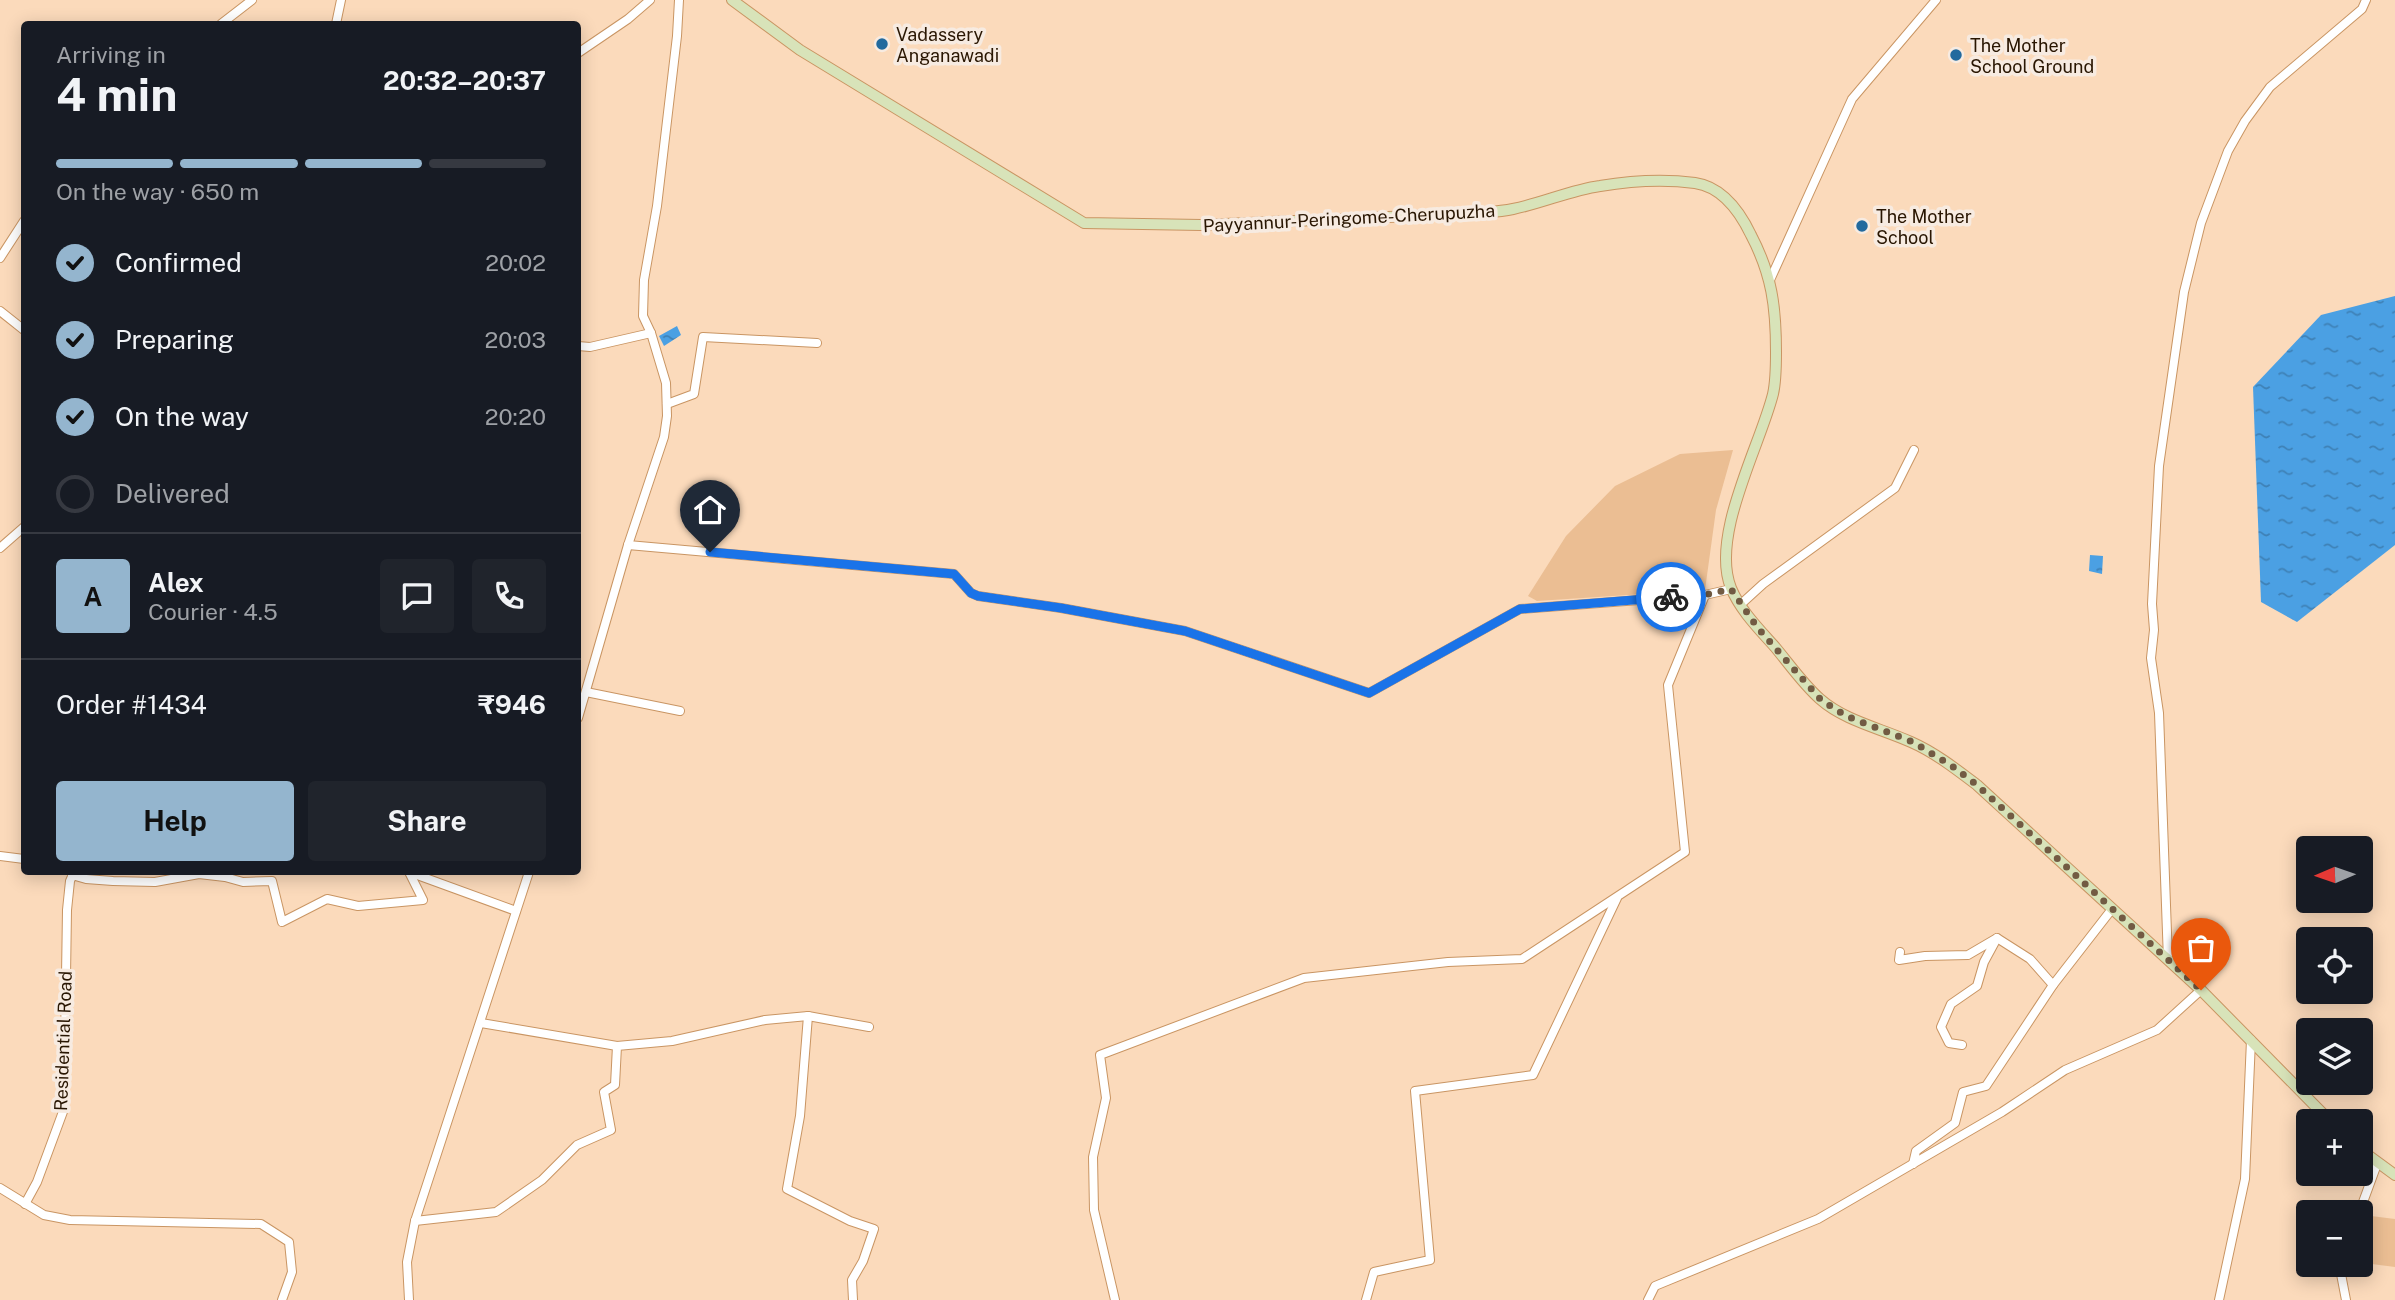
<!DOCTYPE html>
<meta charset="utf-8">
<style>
:root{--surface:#171b24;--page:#20242c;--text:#f1f3f6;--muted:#9ea1a6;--line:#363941;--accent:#94b5ce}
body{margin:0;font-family:"Public Sans",sans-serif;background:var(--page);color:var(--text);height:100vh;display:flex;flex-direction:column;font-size:26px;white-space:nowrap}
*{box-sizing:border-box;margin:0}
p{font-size:23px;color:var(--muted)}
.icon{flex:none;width:38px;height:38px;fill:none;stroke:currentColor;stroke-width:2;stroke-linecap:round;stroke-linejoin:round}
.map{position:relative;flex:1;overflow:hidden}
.sheet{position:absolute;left:21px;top:21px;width:560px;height:854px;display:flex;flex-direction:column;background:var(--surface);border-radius:7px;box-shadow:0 4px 18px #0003}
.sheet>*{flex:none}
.needle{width:46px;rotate:268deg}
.buttons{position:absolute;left:2296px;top:836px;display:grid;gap:14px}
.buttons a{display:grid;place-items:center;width:77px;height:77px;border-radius:7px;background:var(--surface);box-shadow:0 4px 18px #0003;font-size:35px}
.pin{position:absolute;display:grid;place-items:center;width:60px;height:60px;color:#fff;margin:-72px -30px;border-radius:50% 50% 50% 0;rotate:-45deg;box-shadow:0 0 7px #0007}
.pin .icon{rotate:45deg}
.courier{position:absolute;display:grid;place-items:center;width:70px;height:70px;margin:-35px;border:5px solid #1a73e8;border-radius:50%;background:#fff;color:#222;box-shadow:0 2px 9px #0007}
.headline em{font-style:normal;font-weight:700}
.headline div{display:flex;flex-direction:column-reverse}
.headline{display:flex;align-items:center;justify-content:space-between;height:119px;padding:0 35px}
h1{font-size:46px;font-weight:700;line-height:52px}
.bar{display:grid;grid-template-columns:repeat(4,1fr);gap:10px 7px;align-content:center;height:84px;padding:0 35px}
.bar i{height:9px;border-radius:5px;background:var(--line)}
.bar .selected{background:var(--accent)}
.bar p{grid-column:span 4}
.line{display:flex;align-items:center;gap:18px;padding:0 35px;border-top:2px solid var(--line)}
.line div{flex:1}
.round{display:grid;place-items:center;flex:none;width:74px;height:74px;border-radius:7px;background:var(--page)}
ol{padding:0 35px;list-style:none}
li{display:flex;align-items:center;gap:21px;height:77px}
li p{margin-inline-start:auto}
li .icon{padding:7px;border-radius:50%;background:var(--accent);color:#111;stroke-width:4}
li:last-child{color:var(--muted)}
li i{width:38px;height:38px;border:4px solid var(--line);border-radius:50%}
.button{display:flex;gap:14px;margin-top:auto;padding:14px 35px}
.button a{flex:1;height:80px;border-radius:7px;background:var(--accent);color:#111;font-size:28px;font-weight:700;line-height:80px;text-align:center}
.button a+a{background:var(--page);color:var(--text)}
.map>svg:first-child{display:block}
.green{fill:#ebbe93}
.water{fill:url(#water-ripples)}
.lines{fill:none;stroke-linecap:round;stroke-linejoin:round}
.street-casing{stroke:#c99563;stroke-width:10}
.secondary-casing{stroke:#c99563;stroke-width:12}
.street{stroke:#fff;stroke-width:8}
.secondary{stroke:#d8e3b9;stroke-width:10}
.done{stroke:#725b43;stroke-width:7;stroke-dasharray:0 12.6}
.route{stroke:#1a73e8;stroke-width:9}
.poi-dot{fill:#226a9e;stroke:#f7ebe1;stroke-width:2.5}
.labels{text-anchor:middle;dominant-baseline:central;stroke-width:7;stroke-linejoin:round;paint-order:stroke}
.poi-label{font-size:18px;fill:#291602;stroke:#f7ebe1;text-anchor:start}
.street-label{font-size:18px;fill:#291602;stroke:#f7ebe1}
</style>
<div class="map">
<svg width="2395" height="1300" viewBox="0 0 2395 1300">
<defs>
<pattern id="water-ripples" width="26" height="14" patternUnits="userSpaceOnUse" patternTransform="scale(1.75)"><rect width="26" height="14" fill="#4ba0e3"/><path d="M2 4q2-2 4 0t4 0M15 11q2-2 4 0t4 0" fill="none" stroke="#3e81b6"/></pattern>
</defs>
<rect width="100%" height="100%" fill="#fbdabb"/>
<g class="green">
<polygon points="1733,450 1716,510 1705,590 1537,601 1528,596 1566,536 1615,486 1680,454"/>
<polygon points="2371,1216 2395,1219 2395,1267 2364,1263"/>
</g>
<g class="water">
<polygon points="2395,296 2395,545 2297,622 2261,602 2253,387 2321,315"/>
<polygon points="677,326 681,335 664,346 659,336"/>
<polygon points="2090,555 2103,556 2102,574 2089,571"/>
</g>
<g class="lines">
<g class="street-casing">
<g id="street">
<polyline points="221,24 252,0"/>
<polyline points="336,24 341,0"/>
<polyline points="578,53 628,19 650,0"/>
<polyline points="0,258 24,221"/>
<polyline points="1770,280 1852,99 1936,0"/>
<polyline points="0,311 24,330"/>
<polyline points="578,346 590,347 651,333"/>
<polyline points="667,404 694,394 703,337 817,343"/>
<polyline points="628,545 954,574 971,593 978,596 1061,608 1185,631 1369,693 1520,609 1705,595 1731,589"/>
<polyline points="0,548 24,527"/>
<polyline points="1740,605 1763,584 1895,488 1914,450"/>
<polyline points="586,692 680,711"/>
<polyline points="578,718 628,545 664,437 667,416 666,383 651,333 643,316 644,280 657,206 677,36 679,0"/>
<polyline points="0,856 24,859"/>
<polyline points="409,872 516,911"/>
<polyline points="72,875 86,879 113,881 155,882 199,874 225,877 243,882 272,881 282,922 327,899 358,906 423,900 409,872"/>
<polyline points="1900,952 1899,960 1925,956 1968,955 1997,938 2030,959 2053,985"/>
<polyline points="2168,960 2159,713 2151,658 2154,630 2152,604 2159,466 2184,292 2201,223 2228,151 2245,121 2270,87 2362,9 2366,0"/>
<polyline points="808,1016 800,1116 787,1189 850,1221 874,1229 863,1261 852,1280 853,1300"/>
<polyline points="481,1023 617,1046"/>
<polyline points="1962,1045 1949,1043 1941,1027 1951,1004 1977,986 1984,962 1997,938"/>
<polyline points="1913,1164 1916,1151 1955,1123 1963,1092 1986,1086 2053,985 2112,909"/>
<polyline points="0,1188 44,1215 70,1220 261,1224 289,1242 292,1272 282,1300"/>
<polyline points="25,1204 37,1182 64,1109 67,910 70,881 74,872"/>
<polyline points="2359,1213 2377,1164"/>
<polyline points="415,1221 496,1212 542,1180 577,1145 611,1130 604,1092 615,1085 617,1046 672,1041 765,1020 808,1016 869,1027"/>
<polyline points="2343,1265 2341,1274 2346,1300"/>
<polyline points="409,1300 407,1262 415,1221 529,872"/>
<polyline points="1115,1300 1094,1210 1093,1157 1106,1098 1100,1055 1304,978 1448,962 1522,959 1685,852 1668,685 1705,595"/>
<polyline points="1366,1300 1374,1272 1430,1260 1415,1091 1533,1075 1617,898"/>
<polyline points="1648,1300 1655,1286 1818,1219 2002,1112 2065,1070 2157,1030 2201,990"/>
<polyline points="2219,1300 2245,1179 2251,1040"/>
</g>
</g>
<g class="secondary-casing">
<g id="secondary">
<path d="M732,0l68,50 284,173 117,2 281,-12c10,-1 21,-2 31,-4 30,-6 58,-19 87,-23 30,-5 65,-7 95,-3 28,4 45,29 56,52 21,40 25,72 25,117 0,14 0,29 -3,42 -13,52 -63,142 -42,194 9,22 28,41 44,59 15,18 28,37 45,52 25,22 60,29 91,43 23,10 45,27 66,43l224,205 130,132"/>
<polyline points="2361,1150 2395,1175"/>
</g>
</g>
<use href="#street" class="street"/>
<use href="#secondary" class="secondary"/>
</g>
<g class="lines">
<polyline class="done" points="1671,597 1704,595 1731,589 1757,627 1821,700 1846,716 1913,742 1952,766 1977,785 2201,990"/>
<polyline class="route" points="710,552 954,574 971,593 978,596 1061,608 1185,631 1369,693 1520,609 1671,597"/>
</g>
<g class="poi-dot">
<circle cx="882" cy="44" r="7"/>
<circle cx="1956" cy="55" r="7"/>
<circle cx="1862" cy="226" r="7"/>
</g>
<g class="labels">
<g class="poi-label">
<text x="896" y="34">Vadassery<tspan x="896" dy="21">Anganawadi</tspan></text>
<text x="1970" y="45">The Mother<tspan x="1970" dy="21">School Ground</tspan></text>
<text x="1876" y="216">The Mother<tspan x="1876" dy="21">School</tspan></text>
</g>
<g class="street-label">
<text transform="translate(1349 218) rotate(-3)">Payyannur-Peringome-Cherupuzha</text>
<text transform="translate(63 1041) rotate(-88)">Residential Road</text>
</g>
</g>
</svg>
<div class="buttons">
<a><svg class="needle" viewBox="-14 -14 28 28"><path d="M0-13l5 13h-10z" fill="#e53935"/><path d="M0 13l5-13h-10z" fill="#9ea1a6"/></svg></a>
<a><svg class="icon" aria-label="locate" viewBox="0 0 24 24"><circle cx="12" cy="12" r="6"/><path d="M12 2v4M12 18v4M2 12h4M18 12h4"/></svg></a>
<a><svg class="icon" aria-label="layers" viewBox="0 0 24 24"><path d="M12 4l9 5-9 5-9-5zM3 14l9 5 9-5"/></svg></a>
<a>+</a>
<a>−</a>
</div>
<div class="pin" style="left:2201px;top:990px;background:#ea580c"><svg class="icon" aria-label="bag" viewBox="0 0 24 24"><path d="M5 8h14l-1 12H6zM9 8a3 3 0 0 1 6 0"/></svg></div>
<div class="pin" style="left:710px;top:552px;background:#1f2937"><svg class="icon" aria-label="home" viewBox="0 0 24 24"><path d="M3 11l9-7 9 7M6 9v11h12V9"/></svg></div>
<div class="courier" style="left:1671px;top:597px"><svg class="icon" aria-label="bike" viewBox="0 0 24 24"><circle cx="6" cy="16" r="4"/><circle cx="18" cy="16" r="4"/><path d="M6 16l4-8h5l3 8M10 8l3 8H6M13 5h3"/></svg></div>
<section class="sheet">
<div class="headline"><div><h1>4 min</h1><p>Arriving in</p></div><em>20:32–20:37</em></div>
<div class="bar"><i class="selected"></i><i class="selected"></i><i class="selected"></i><i></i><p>On the way · 650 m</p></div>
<ol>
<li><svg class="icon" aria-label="check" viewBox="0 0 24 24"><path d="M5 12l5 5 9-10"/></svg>Confirmed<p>20:02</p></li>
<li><svg class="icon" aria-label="check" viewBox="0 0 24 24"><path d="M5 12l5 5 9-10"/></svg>Preparing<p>20:03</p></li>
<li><svg class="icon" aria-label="check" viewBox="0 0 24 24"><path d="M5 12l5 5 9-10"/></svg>On the way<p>20:20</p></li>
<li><i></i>Delivered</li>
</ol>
<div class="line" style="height:126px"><b class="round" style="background:var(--accent);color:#111">A</b><div><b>Alex</b><p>Courier · 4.5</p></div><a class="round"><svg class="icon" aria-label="chat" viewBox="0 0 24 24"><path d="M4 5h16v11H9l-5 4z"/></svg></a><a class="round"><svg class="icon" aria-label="phone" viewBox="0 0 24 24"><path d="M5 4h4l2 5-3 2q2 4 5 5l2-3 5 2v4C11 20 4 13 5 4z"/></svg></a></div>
<div class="line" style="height:91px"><div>Order #1434</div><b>₹946</b></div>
<div class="button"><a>Help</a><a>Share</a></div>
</section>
</div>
